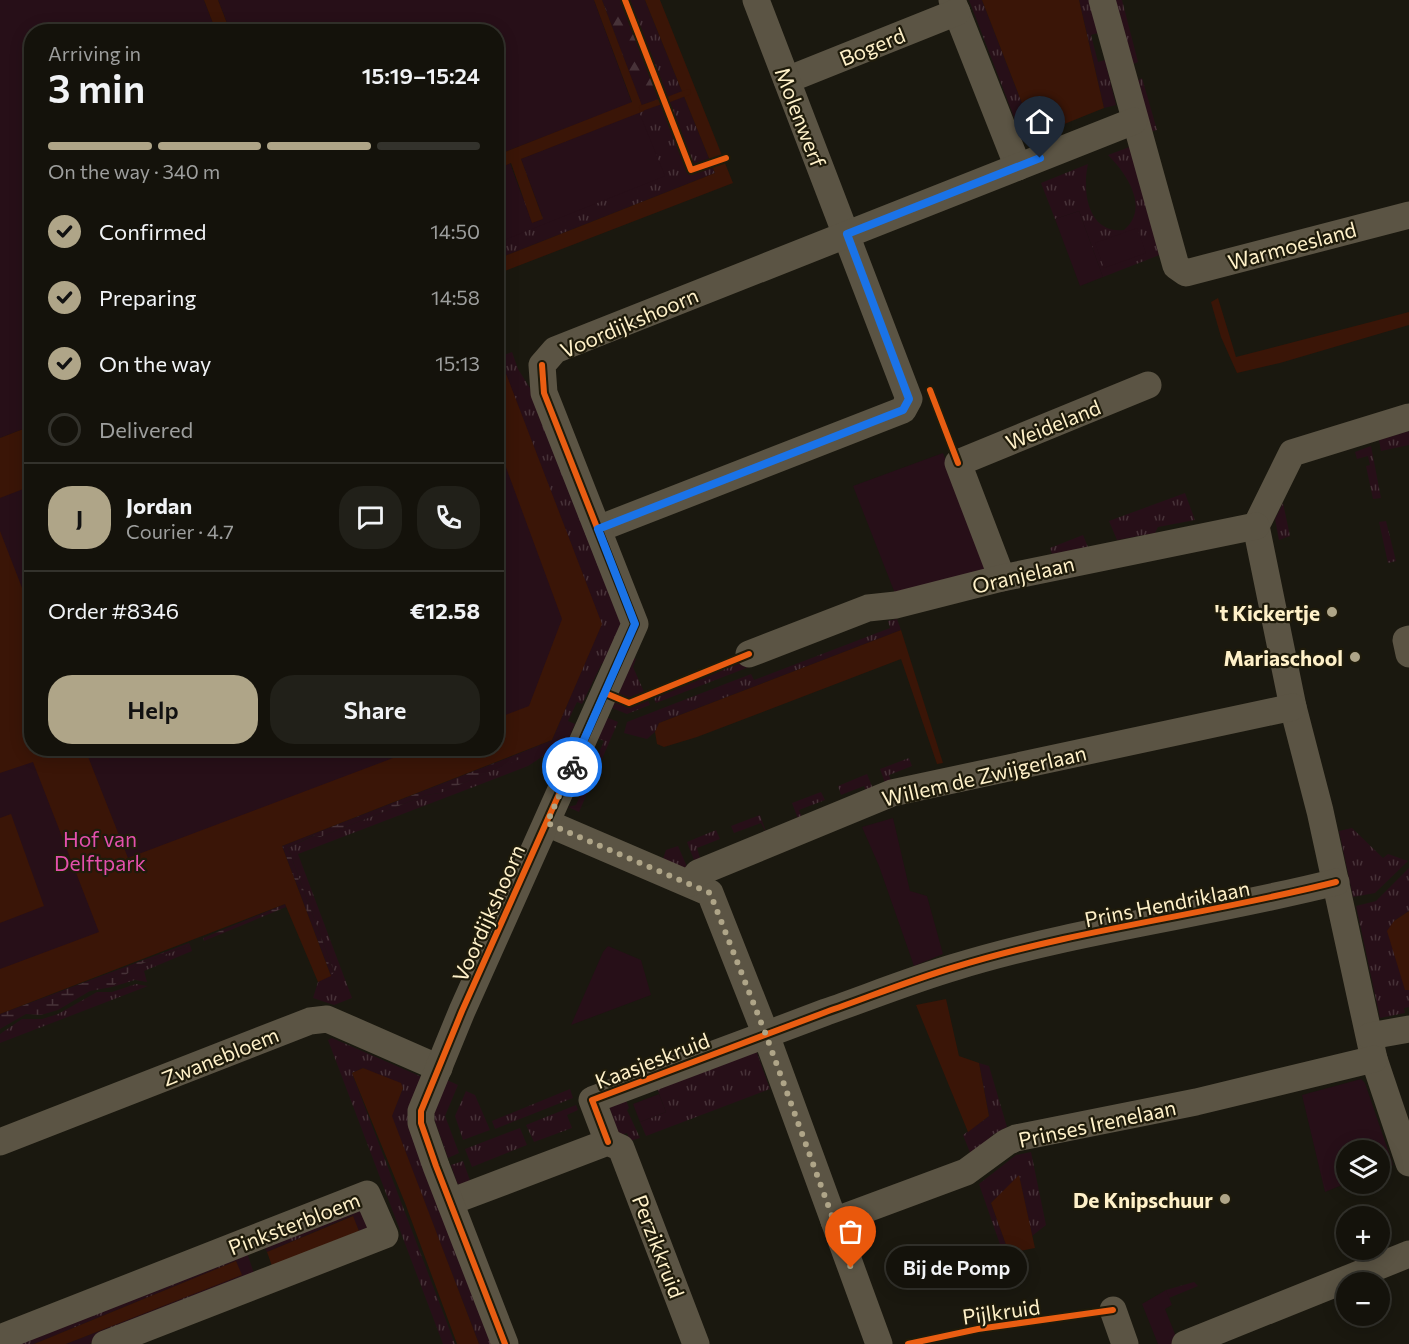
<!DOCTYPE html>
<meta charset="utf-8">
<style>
:root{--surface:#14120b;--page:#212019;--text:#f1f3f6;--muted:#9d9e9d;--line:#33322c;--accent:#afa588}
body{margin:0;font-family:Commissioner,sans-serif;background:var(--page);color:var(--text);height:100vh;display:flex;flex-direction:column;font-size:22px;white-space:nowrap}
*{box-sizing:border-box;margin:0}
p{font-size:20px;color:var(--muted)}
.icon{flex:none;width:33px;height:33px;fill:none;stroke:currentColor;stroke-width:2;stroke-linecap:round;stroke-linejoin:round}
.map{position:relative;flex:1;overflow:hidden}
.panel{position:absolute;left:24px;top:24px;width:480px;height:732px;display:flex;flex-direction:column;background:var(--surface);border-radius:24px;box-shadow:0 3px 15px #0003,0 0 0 2px var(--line)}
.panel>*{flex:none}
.controls{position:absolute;left:1336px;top:1140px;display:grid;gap:12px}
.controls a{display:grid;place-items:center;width:54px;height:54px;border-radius:50%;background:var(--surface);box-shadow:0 3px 15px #0003,0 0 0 2px var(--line);font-size:30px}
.pin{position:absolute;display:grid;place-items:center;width:51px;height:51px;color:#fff;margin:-62px -26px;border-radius:50% 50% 50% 0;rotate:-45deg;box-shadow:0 0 6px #0007}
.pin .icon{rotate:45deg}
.courier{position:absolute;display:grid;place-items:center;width:60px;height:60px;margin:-30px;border:4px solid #1a73e8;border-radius:50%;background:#fff;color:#222;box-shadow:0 2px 8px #0007}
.bubble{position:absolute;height:42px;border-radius:21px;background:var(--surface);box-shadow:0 3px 15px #0003,0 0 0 2px var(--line);font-size:20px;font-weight:600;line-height:42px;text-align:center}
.head em{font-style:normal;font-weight:600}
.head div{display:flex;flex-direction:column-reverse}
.head{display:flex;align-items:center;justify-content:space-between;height:102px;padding:0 24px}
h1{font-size:39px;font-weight:600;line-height:45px}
.bar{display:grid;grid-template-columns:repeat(4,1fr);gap:9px 6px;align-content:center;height:72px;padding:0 24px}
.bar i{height:8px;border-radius:4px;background:var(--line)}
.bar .active{background:var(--accent)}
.bar p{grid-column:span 4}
.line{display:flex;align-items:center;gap:15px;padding:0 24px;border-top:2px solid var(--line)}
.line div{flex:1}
.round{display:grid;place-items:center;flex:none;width:63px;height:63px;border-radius:24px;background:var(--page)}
ol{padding:0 24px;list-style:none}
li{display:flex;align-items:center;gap:18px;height:66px}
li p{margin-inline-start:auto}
li .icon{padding:6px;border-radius:50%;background:var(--accent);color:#111;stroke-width:4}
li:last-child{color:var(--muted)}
li i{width:33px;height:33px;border:3px solid var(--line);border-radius:50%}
.cta{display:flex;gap:12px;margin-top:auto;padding:12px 24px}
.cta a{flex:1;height:69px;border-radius:24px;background:var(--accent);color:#111;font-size:24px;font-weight:600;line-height:69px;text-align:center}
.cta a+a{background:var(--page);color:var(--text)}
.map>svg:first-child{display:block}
.grass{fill:url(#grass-tufts)}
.forest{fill:url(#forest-firs)}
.wetland{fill:url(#wetland-marsh)}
.green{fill:#270f18}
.water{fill:#3a1507}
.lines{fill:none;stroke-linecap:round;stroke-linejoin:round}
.stream{stroke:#3a1507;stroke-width:6}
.minor{stroke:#5b5444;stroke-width:27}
.cycleway-casing{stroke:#1f1b0b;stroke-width:10}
.cycleway{stroke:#e95d12;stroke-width:6}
.done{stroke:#afa588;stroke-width:6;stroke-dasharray:0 10.8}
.route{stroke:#1a73e8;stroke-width:8}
.poi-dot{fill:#afa588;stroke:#1f1b0b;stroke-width:2}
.labels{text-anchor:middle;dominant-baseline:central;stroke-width:4.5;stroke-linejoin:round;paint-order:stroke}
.street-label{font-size:21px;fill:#fff1c9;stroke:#1f1b0b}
.poi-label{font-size:21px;font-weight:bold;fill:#fff1c9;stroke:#1f1b0b;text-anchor:end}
.park-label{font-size:21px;fill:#e450ac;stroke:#1f1b0b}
</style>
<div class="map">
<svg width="1409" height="1344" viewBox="0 0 1409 1344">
<defs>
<pattern id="grass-tufts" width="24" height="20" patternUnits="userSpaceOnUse" patternTransform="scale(1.5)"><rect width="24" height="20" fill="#270f18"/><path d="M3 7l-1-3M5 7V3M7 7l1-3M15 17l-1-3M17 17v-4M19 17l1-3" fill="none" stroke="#473238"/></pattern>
<pattern id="forest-firs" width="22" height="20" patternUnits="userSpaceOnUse" patternTransform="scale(1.5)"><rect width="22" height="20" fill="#270f18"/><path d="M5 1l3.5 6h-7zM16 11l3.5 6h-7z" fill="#473238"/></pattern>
<pattern id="wetland-marsh" width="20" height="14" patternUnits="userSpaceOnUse" patternTransform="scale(1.5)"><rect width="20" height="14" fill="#270f18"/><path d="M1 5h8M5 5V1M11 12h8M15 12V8" fill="none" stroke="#473238"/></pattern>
</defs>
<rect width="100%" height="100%" fill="#1a180f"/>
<g class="grass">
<polygon points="626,0 645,0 715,173 497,259 497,169 543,218 521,159 643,111 641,105 664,96"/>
<polygon points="969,0 982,0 1032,129 1028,131 1024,122 1017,125"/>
<polygon points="1079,0 1090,0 1098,33 1091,35 1098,62 1105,60 1116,105 1104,108"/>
<polygon points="1115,0 1122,0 1138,62 1131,65"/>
<polygon points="1142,78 1157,130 1150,132 1135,82"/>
<path d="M1132,146l30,108 -59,23 -24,-66 -24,8 -14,-36 47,-19c-6,26 -1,70 36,66 26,-22 3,-56 -16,-75z"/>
<polygon points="512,352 518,369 535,396 623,622 609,665 602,663 582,704 577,702 568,721 575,724 568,740 528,766 298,854 352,998 334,1005 313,998 318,982 334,972 288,848 315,835 320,837 426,795 440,793 521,758 520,753 552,740 601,624 499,357"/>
<polygon points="1409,431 1409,445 1381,451 1379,440"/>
<polygon points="1371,446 1381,498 1373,499 1366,466 1370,465 1368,456 1357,459 1355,452"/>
<polygon points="1185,493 1195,520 1158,527 1155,533 1117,540 1109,521"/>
<polygon points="1283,503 1290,536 1279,540 1275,519"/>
<polygon points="1386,521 1396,561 1388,563 1379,522"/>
<polygon points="1083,535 1088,547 1052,554 1050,548"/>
<polygon points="897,619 901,630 659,723 655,732 647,739 624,733 627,722 751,674 754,680 890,628 888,621"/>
<polygon points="632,657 636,659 633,667 645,694 631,699 617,694"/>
<polygon points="747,660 749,667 656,703 652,696"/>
<polygon points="647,698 650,705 627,714 612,708 615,700 628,705"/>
<polygon points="606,717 618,722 579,812 568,807 576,805 604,741 597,738"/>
<polygon points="909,758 912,766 889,775 894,788 888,791 880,769"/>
<polygon points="867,774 876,796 870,799 864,786 841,795 838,786"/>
<polygon points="821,792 825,800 799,810 804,823 800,824 792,803"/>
<polygon points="760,815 768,837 761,823 734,833 731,826"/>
<polygon points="1352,828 1383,858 1388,854 1408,861 1375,893 1353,897 1339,831"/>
<polygon points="716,830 720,839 697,848 701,861 695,863 687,842"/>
<polygon points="678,846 688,869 662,862 666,850"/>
<polygon points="1409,868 1409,911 1394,921 1405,990 1409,990 1409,1007 1404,1008 1405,1013 1380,1018 1356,906 1376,901"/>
<polygon points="190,945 192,951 144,971 147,982 135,980 112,987 136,966"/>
<polygon points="136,984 148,986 0,1043 0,1034 22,1019 42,1019 58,1014 97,992 112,992"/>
<polygon points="332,1038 422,1077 495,1344 479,1344 391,1116 403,1088 363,1068 352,1073 455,1344 443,1344 328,1040"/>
<polygon points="756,1050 770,1089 646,1136 640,1122 666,1112 657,1088"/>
<polygon points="979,1063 989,1066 1007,1127 994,1134 971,1155 963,1135 989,1116"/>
<polygon points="447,1080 458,1085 445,1116 459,1153 448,1158 432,1113"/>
<polygon points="570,1089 573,1098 495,1129 492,1121"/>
<polygon points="466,1091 475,1095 490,1130 463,1140 455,1116"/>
<polygon points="626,1100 629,1108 627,1110 640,1138 630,1141 627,1133 619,1136 609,1106"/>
<polygon points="576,1105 578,1110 567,1115 572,1128 534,1142 526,1125"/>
<polygon points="520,1128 527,1145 472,1167 465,1149"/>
<polygon points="1031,1152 1046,1225 1032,1236 1019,1176 991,1203 1011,1258 1004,1256 979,1184 1016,1155"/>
<polygon points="463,1161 472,1186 464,1188 457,1183 451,1165"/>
<polygon points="362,1208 375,1228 359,1231 352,1216 267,1252 264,1245"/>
<polygon points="247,1253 256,1279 89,1344 66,1344 241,1275 236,1261 34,1344 14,1344"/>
<polygon points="1194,1282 1198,1286 1169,1298 1166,1290"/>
</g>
<polygon class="forest" points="602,0 626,0 664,97 641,105"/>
<g class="wetland">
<polygon points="520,753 522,758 440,793 426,795 320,837 314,835 288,848 334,972 331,976 282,846"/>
<polygon points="285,904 286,907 204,941 203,938"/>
<polygon points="189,943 190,945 136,966 112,987 90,991 58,1010 41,1015 26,1014 0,1029 0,1014"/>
</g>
<g class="green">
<polygon points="0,0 204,0 216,31 32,32 31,426 0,438"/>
<polygon points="218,0 594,0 632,103 497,155 496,32 230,31"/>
<polygon points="639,112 665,176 497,243 497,169 510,163 532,223 543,218 521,159"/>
<polygon points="1079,211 1103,277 1080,286 1055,219"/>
<polygon points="1137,228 1146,253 1104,268 1095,243"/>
<polygon points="497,345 591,620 541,735 249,842 0,997 0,465 31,453 32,748 496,748"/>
<polygon points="943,453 992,573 896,596 853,486"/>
<polygon points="893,818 910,891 927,896 943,954 914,966 879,866 862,827"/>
<polygon points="608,946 641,960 651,995 571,1025 603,952"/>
<polygon points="1361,1079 1365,1083 1393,1165 1380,1170 1380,1150 1347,1150 1347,1183 1325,1192 1302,1095"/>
<polygon points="659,1094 666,1112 640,1122 633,1104"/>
<polygon points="1166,1290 1172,1305 1165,1309 1177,1339 1185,1344 1158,1344 1142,1304"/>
</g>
<g class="water">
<polygon points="204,0 218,0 230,31 216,31"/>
<polygon points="594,0 602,0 644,111 521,159 543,219 532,223 511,163 497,169 497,155 632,102"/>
<polygon points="645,0 660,0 733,183 497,274 497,259 715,173"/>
<polygon points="982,0 1079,0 1104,108 1047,131 1045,124 1032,129"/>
<polygon points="1218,298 1236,357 1409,312 1409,325 1280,363 1237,373 1221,337 1211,302"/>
<polygon points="497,350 602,624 552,740 282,846 331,976 318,982 285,904 0,1014 0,969 99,932 33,762 0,773 0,531 31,611 32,748 85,749 128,858 417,749 496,748 497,718 529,706 562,619 497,443"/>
<polygon points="31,426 31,486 0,498 0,438"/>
<polygon points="901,630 943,763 937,764 901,659 697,737 664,747 657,744 655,732 659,723"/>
<polygon points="11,814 44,906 0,923 0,818"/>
<polygon points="1409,911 1409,990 1405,990 1387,931 1394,921"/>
<polygon points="946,999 959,1056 979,1063 989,1116 968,1132 916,1005"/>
<polygon points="363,1068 401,1083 403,1088 392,1116 479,1344 457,1344 405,1203 352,1073"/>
<polygon points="1019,1175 1035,1248 1009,1253 991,1203"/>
<polygon points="353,1216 359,1231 272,1266 267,1252"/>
<polygon points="236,1261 242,1275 66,1344 34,1344"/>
</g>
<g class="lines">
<g class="stream">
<polyline points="670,99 688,92"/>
<polyline points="642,108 659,102"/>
</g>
<g class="minor">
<polyline points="952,0 1018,167"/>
<polyline points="1102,0 1176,266 1186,273 1409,215"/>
<polyline points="787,80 957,12"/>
<polyline points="1256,526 1293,707 1320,811 1374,1059 1409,1163"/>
<polyline points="1256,526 1292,453 1409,417"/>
<polyline points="598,529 903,410 909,399 756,0"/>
<polyline points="1002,578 958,463 1148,385"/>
<polyline points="1409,639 1406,640 1409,654"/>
<polyline points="749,654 868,608 896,605 1002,578 1256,526"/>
<polyline points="547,823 710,893 766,1035 879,1344"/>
<polyline points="690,883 698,873 892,793 1293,707"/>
<polyline points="1370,1036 1409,1029"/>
<polyline points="0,1142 310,1021 327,1019 439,1068"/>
<path d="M608,1142l-16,-42c78,-29 156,-59 234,-88 43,-15 85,-32 129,-45 124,-38 255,-53 381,-85"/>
<polyline points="450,1202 608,1142 621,1148 696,1344"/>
<polyline points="834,1221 966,1172 1007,1142 1016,1138 1196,1102 1374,1059"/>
<polyline points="1113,1310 1125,1344"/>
<polyline points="0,1338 367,1194 385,1235 105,1344"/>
<polyline points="505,1344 436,1166 421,1123 421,1111 462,1011 635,624 544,393 542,365 555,350 1134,121"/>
<polyline points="1185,1344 1409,1254"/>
</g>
<g class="cycleway-casing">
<g id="cycleway">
<polyline points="625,0 691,170 726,158"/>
<polyline points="930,390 958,463"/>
<polyline points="605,693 629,703 749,654"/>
<path d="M608,1142l-16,-42c78,-29 156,-59 234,-88 43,-15 85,-32 129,-45 124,-38 255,-53 381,-85"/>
<polyline points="505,1344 436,1166 421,1123 421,1111 462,1011 635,624 544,393 542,365"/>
<polyline points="908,1344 978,1329 1113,1310"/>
</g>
</g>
<use href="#cycleway" class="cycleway"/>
</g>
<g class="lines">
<polyline class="done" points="572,767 547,823 710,893 766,1035 851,1268"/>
<polyline class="route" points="572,767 635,624 598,529 903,410 909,399 847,234 1040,158"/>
</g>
<g class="poi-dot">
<circle cx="1332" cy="612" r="6"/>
<circle cx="1355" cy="657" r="6"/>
<circle cx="1225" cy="1199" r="6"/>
</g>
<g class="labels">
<g class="street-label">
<text transform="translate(872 46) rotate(-22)">Bogerd</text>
<text transform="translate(801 117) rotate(69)">Molenwerf</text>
<text transform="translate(1292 245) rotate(-15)">Warmoesland</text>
<text transform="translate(629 322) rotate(-23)">Voordijkshoorn</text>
<text transform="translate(1053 424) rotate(-22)">Weideland</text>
<text transform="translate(1023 574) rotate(-13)">Oranjelaan</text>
<text transform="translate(984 775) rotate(-13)">Willem de Zwijgerlaan</text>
<text transform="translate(1167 903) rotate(-11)">Prins Hendriklaan</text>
<text transform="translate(488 913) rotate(-66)">Voordijkshoorn</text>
<text transform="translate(220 1056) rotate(-22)">Zwanebloem</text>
<text transform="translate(652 1060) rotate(-21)">Kaasjeskruid</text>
<text transform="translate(1097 1123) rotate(-12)">Prinses Irenelaan</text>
<text transform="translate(294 1223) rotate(-21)">Pinksterbloem</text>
<text transform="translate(659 1246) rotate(69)">Perzikkruid</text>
<text transform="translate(1001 1311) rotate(-8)">Pijlkruid</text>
</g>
<g class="poi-label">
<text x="1320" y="612">'t Kickertje</text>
<text x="1343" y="657">Mariaschool</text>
<text x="1213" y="1199">De Knipschuur</text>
</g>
<g class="park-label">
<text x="100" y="838">Hof van<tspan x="100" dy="24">Delftpark</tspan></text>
</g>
</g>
</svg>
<div class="controls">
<a><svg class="icon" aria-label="layers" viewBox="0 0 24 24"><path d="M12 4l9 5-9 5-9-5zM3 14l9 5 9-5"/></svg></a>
<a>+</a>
<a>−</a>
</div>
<div class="pin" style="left:851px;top:1268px;background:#ea580c"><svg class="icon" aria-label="bag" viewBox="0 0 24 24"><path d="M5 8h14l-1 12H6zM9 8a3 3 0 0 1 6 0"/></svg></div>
<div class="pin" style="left:1040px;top:158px;background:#1f2937"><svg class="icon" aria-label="home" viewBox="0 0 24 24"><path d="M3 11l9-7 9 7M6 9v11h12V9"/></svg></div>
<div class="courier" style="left:572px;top:767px"><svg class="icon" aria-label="bike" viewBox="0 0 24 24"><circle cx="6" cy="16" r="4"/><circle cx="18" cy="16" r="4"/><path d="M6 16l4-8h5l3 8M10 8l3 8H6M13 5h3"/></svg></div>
<div class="bubble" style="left:886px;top:1246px;width:141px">Bij de Pomp</div>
<section class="panel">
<div class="head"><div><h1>3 min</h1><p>Arriving in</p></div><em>15:19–15:24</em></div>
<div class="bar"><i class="active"></i><i class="active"></i><i class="active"></i><i></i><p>On the way · 340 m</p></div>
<ol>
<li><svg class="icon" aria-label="check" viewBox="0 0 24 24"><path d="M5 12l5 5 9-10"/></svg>Confirmed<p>14:50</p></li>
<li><svg class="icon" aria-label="check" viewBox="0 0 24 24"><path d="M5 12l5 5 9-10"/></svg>Preparing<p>14:58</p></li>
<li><svg class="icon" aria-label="check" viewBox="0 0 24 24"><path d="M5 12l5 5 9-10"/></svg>On the way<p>15:13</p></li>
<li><i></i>Delivered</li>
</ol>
<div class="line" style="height:108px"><b class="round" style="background:var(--accent);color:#111">J</b><div><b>Jordan</b><p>Courier · 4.7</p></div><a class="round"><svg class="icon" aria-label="chat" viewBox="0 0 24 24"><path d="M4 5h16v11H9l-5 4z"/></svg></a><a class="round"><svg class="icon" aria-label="phone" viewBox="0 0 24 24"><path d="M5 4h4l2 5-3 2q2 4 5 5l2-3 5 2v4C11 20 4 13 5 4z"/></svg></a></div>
<div class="line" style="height:78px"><div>Order #8346</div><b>€12.58</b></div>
<div class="cta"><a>Help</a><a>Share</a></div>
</section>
</div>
